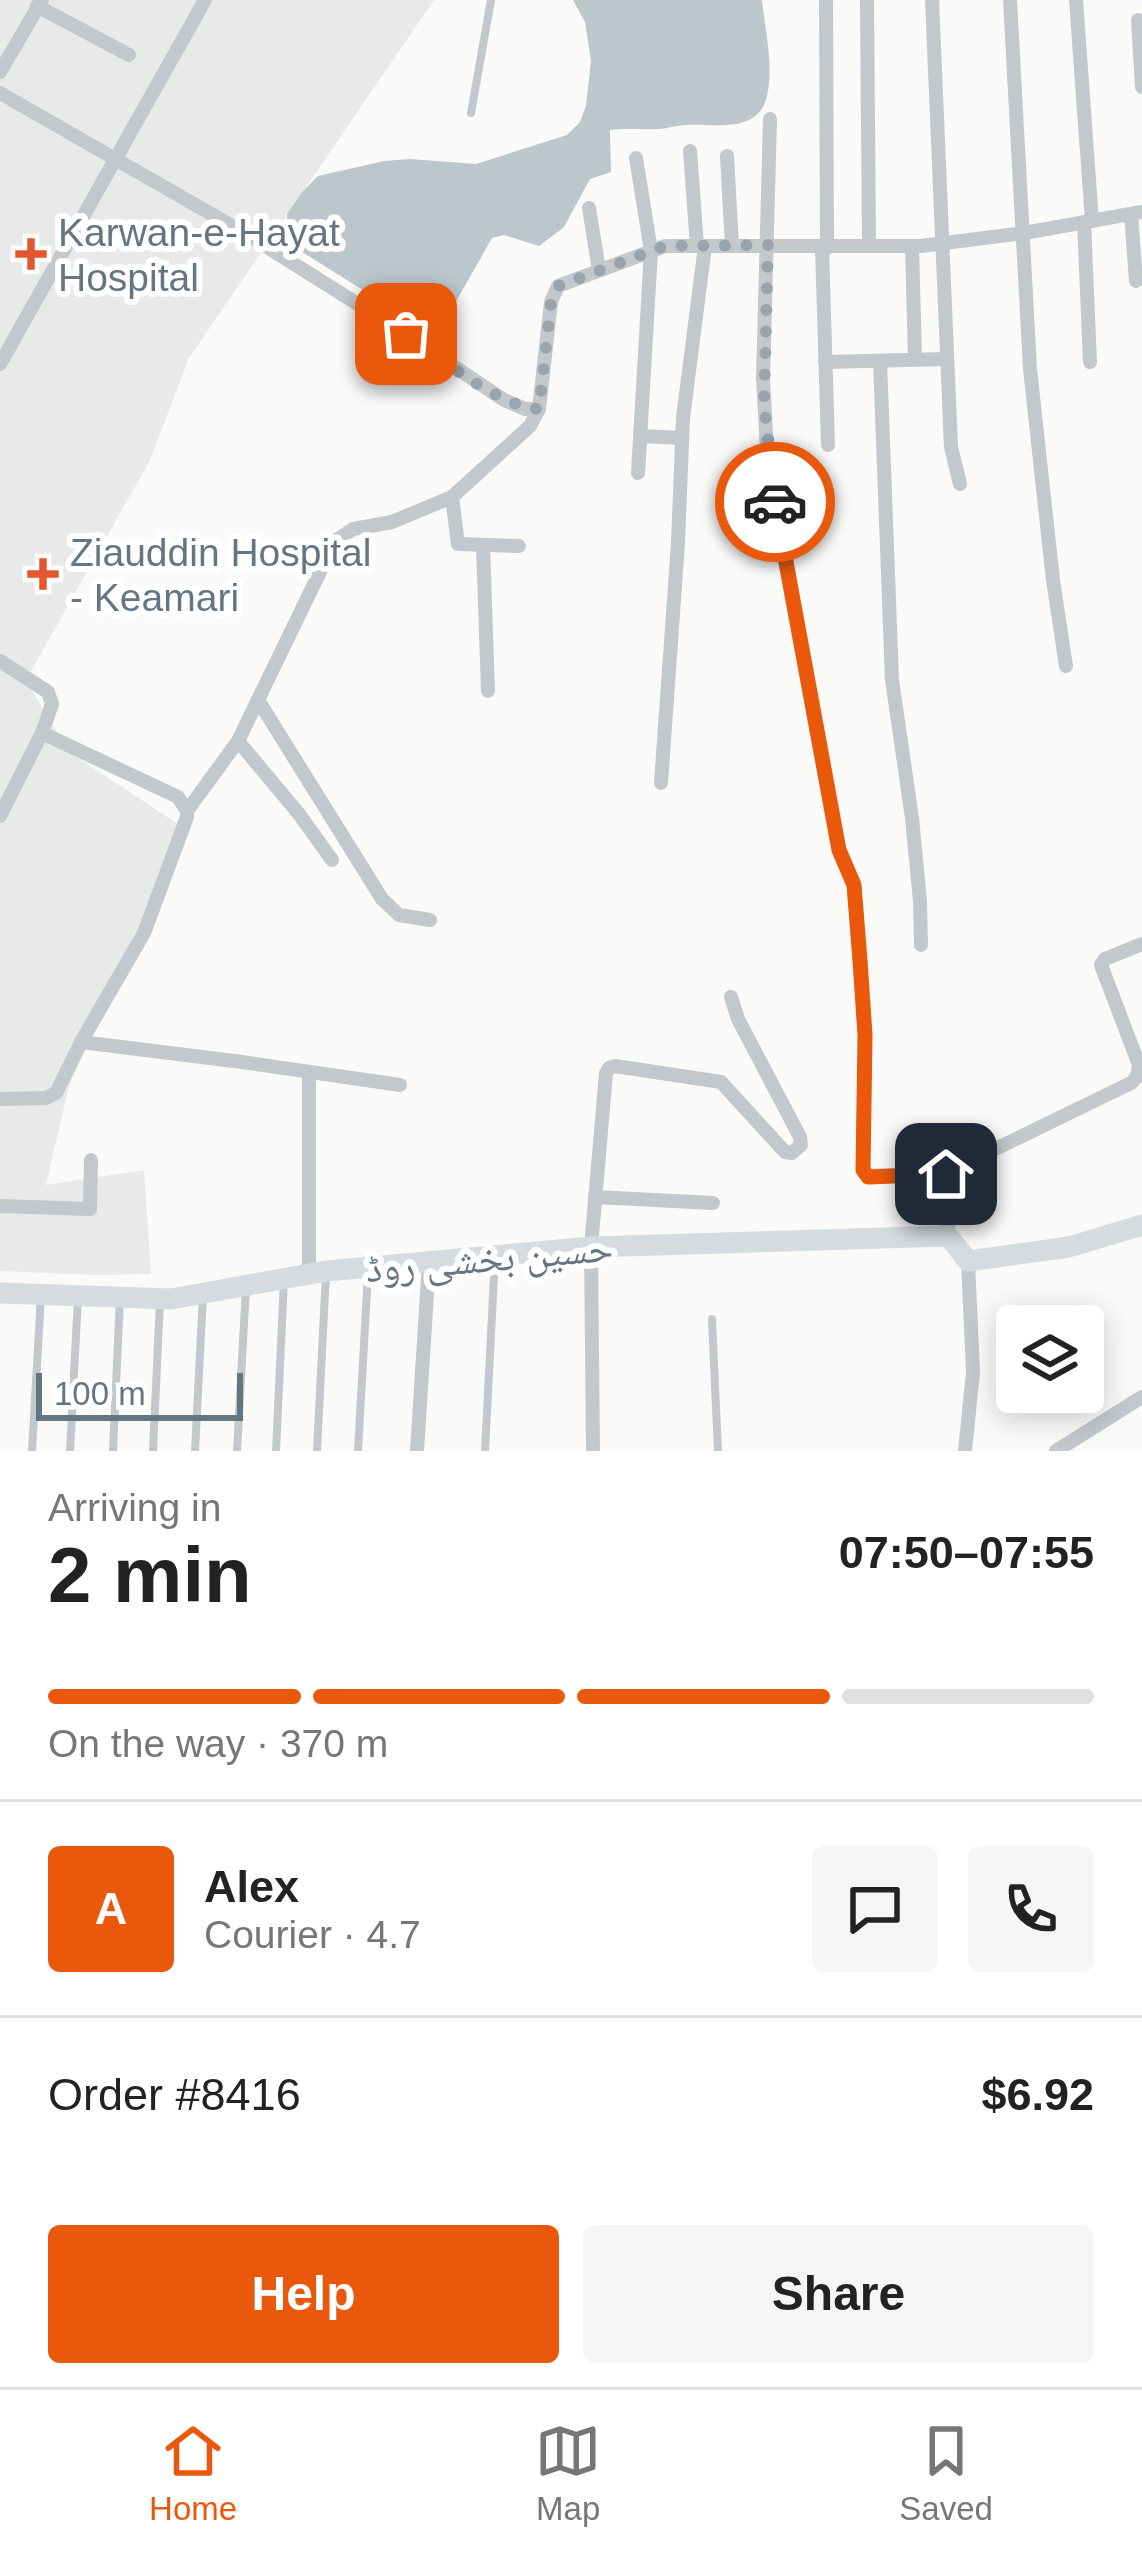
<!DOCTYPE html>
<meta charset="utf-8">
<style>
:root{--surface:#fff;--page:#f6f6f6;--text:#222;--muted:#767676;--line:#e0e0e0;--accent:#ea580c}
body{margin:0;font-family:Arial,"Noto Naskh Arabic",sans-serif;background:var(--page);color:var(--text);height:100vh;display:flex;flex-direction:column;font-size:45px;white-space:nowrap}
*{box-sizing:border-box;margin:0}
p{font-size:39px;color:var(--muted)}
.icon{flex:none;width:66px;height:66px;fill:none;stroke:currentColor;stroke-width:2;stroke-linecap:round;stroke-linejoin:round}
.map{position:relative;height:1451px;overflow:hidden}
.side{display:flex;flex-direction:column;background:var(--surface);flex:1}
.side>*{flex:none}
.buttons{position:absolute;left:996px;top:1305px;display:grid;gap:24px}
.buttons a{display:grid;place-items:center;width:108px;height:108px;border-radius:12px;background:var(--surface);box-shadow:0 6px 30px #0003;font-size:60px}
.scale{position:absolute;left:36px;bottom:30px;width:207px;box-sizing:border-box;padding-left:12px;border:6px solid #657683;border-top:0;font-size:33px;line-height:42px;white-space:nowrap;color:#657683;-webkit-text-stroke:9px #fff;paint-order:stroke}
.pin{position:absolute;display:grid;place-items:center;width:102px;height:102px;color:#fff;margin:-51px;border-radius:24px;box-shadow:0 6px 18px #0006}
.courier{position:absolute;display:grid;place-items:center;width:120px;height:120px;margin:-60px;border:9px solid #ea580c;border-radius:50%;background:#fff;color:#222;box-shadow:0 3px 15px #0007}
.overview em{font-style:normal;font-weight:800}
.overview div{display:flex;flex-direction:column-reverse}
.overview{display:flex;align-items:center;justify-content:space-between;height:204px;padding:0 48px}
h1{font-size:78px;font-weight:800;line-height:90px}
.bar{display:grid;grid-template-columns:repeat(4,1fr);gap:18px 12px;align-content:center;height:144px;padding:0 48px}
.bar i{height:15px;border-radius:9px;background:var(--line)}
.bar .selected{background:var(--accent)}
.bar p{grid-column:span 4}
.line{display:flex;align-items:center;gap:30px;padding:0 48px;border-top:3px solid var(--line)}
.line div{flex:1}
.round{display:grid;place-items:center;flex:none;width:126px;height:126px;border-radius:12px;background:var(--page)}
.action{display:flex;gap:24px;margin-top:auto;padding:24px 48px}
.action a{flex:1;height:138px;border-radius:12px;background:var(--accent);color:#fff;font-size:48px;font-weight:800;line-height:138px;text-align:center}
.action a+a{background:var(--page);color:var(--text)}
.tabs{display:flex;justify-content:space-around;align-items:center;height:168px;border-top:3px solid var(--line);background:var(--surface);font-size:33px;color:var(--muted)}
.tabs a{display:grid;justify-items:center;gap:6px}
.tabs .selected{color:var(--accent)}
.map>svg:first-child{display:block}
.built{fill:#e8e9e9}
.water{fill:#bbc7cb}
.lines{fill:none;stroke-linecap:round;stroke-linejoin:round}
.lane{stroke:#c3c8cc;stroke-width:8}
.street{stroke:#c3c8cc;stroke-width:14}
.secondary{stroke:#d6dbdf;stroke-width:21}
.done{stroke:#99a4ac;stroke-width:12;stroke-dasharray:0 21.6}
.route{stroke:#ea580c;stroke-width:15}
.poi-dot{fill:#e4572e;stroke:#fff;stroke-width:4.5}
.labels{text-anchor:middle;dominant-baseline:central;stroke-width:12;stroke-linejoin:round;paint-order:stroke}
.poi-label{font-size:39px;fill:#657683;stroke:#fff;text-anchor:start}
.street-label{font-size:39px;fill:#657683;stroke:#fff}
</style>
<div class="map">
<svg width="1142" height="1451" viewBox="0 0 1142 1451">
<rect width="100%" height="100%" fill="#fafaf8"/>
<polygon class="built" points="0,0 434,0 189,358 150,460 26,680 69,752 187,830 69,1086 46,1185 144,1170 151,1274 97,1275 0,1271"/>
<path class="water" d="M573,0h189c3,30 12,66 5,96 -9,39 -53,27 -81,29 -10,0 -19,4 -28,4 -17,1 -32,-1 -48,1l1,42 -21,7 -26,48 -25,19 -35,-11 -12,3 -38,67 -22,-10 -5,5 -10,-1 -10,10 -9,3 -107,-67 -4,-10v-21l15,-22 16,-16 66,-15 26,-2 66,5 91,-29 13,-13 6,-16 5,-45 -6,-39z"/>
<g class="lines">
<g class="lane">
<polyline points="471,113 491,0"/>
<polyline points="712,1319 718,1451"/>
<polyline points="32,1451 41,1295"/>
<polyline points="70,1451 78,1297"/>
<polyline points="113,1451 120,1298"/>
<polyline points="153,1451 160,1300"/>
<polyline points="195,1451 203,1295"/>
<polyline points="237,1451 246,1287"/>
<polyline points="276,1451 284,1280"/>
<polyline points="317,1451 326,1273"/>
<polyline points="358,1451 368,1273"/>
<polyline points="485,1451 495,1257"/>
</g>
<g class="street">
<polyline points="826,0 827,248"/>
<polyline points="867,0 869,246"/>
<polyline points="932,0 951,447 960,484"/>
<polyline points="1010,0 1030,369 1053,580 1066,666"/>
<polyline points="1076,0 1092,221"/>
<polyline points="37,6 129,55"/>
<polyline points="1138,20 1142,87"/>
<polyline points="0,72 42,0"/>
<polyline points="0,93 248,235 407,335 504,400 525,409 539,409"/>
<polyline points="770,119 763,379 767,450 780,534 839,850 854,885 865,1035 863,1170 868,1176 946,1173 948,1236"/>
<polyline points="690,151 697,246"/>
<polyline points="727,156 732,246"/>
<polyline points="636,158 651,251 638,473"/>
<polyline points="589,208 599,270"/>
<polyline points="1131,214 1136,281"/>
<polyline points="1084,222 1090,362"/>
<polyline points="912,246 915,359"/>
<polyline points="822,247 828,445"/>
<polyline points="880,361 892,680 912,818 920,901 921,945"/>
<polyline points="825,362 947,359"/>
<polyline points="0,364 205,0"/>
<polyline points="640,436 682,438"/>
<polyline points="452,497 458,544 519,546"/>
<polyline points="483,545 488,691"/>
<polyline points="0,661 48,692 52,704 42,733 0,816"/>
<polyline points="258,700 382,899 399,915 430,920"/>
<polyline points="238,741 299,814 332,860"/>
<polyline points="661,783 678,543 683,418 705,246"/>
<polyline points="187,811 238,741 335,541 353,529 392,522 452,497 530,426 539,409 551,302 558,286 665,246 921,246 1024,233 1142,212"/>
<polyline points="81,1042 242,1062 400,1085"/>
<polyline points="309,1072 309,1274"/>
<polyline points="0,1099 46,1098 56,1093 81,1042 144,933 187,817 187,811 178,797 42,733"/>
<polyline points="946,1173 1131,1083 1137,1077 1139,1065 1101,965 1105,959 1142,944"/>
<polyline points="595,1197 713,1203"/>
<polyline points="0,1206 90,1209 91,1160"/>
<polyline points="417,1451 429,1262"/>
<polyline points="593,1451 591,1247 606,1073 609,1068 615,1066 721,1082 785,1152 792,1153 801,1145 800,1137 738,1019 731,997"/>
<polyline points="965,1451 973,1372 968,1261"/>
<polyline points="1056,1451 1142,1397"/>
</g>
<polyline class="secondary" points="0,1293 171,1299 326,1271 591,1247 948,1236 968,1261 1069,1247 1142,1225"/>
</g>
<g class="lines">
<path class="done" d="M406,334c33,23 95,74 133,75l12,-107 7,-16 107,-40 103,-1 -4,158 11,99"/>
<polyline class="route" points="775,502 839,850 854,885 860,960 865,1035 863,1170 868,1177 946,1174"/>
</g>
<g class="poi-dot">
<path d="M25 236h12v12h12v12h-12v12h-12v-12h-12v-12h12z"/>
<path d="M37 556h12v12h12v12h-12v12h-12v-12h-12v-12h12z"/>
</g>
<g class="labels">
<g class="poi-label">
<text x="58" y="232">Karwan-e-Hayat<tspan x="58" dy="45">Hospital</tspan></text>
<text x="70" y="552">Ziauddin Hospital<tspan x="70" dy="45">- Keamari</tspan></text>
</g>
<g class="street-label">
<text transform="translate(489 1258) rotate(-5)">حسین بخشی روڈ</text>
</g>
</g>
</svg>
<div class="buttons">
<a><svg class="icon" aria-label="layers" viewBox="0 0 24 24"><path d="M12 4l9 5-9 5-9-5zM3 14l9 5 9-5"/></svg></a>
</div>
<div class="scale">100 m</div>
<div class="pin" style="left:406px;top:334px;background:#ea580c"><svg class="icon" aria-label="bag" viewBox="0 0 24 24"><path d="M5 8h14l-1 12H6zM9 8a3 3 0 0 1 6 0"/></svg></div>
<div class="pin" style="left:946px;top:1174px;background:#1f2937"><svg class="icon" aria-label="home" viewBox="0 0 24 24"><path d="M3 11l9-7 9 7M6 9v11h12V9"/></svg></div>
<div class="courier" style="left:775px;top:502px"><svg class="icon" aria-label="car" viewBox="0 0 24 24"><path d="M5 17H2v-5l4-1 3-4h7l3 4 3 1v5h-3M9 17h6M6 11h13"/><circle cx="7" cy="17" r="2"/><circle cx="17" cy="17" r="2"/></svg></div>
</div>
<section class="side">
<div class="overview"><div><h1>2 min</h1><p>Arriving in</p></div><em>07:50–07:55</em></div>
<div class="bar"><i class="selected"></i><i class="selected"></i><i class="selected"></i><i></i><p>On the way · 370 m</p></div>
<div class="line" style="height:216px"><b class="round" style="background:var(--accent);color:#fff">A</b><div><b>Alex</b><p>Courier · 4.7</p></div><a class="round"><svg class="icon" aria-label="chat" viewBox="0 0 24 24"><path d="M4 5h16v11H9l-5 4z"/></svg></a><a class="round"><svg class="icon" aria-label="phone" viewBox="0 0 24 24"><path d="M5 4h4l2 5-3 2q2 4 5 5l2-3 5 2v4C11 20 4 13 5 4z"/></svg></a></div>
<div class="line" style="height:156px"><div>Order #8416</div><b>$6.92</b></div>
<div class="action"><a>Help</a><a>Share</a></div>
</section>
<nav class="tabs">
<a class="selected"><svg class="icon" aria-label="home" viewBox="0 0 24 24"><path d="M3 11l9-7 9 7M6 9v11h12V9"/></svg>Home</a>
<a><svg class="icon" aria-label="map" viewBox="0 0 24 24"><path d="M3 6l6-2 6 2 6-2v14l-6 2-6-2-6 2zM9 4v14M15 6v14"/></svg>Map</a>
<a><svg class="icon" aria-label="saved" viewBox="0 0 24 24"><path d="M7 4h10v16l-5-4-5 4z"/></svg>Saved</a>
</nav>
